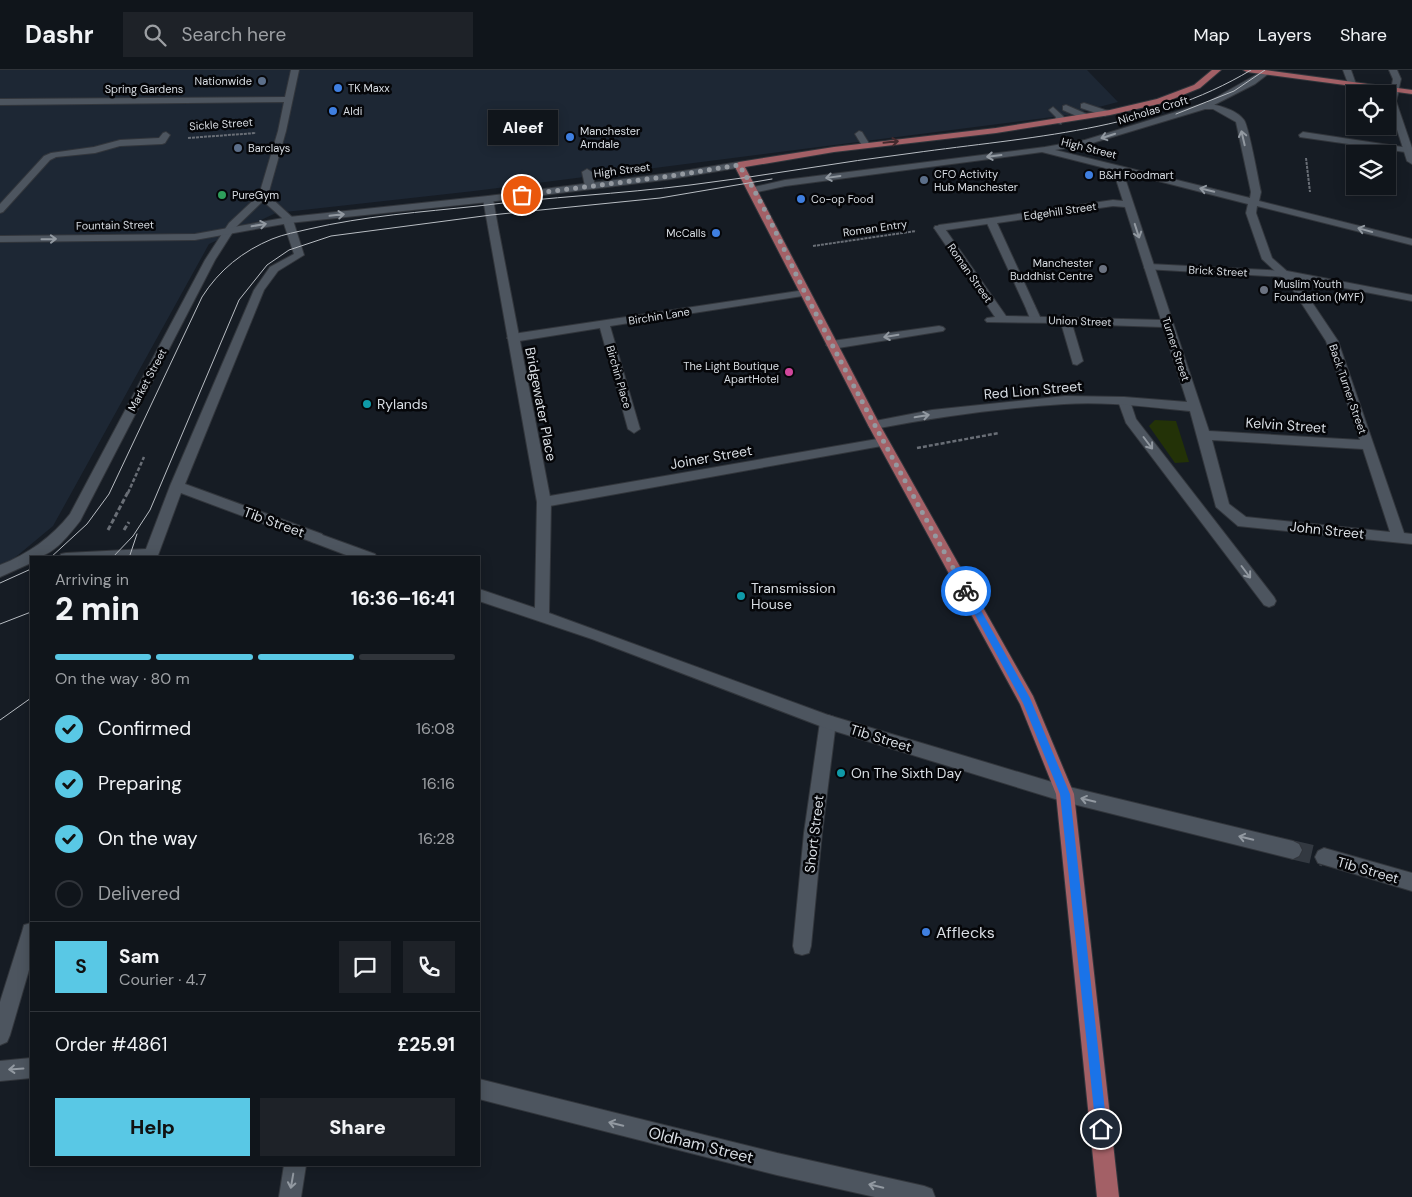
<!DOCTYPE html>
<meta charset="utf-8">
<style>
:root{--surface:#10151b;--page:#1e2228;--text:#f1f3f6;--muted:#9c9fa3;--line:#30343a;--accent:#59c8e5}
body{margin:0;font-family:"DM Sans",sans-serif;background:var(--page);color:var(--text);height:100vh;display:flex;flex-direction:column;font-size:19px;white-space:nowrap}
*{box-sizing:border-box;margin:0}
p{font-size:16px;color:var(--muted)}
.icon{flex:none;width:28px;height:28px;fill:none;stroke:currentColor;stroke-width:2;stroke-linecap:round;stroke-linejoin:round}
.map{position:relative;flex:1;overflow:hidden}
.sheet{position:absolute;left:30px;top:486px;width:450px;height:610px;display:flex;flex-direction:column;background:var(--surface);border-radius:0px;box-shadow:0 2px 12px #0003,0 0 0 1px var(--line)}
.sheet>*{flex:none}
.tools{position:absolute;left:1346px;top:15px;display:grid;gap:10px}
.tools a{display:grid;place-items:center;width:50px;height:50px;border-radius:0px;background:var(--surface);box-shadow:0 2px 12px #0003,0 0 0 1px var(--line);font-size:25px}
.pin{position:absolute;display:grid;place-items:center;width:42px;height:42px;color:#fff;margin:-21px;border:2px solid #fff;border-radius:50%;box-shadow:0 1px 5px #0007}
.courier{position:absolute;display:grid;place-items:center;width:50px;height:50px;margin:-25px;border:4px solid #1a73e8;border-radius:50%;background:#fff;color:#222;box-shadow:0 1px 6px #0007}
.bubble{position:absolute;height:35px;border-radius:0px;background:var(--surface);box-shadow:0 2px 12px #0003,0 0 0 1px var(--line);font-size:16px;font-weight:800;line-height:35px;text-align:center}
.overview em{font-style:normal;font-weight:800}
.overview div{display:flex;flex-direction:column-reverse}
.overview{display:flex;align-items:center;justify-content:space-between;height:85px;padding:0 25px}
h1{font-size:32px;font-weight:800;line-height:38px}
.bar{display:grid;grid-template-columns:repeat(4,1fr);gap:8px 5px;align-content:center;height:60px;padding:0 25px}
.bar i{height:6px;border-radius:4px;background:var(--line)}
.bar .selected{background:var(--accent)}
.bar p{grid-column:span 4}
.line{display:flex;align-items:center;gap:12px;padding:0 25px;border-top:1px solid var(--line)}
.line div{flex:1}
.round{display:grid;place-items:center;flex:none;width:52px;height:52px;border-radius:0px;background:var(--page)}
ol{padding:0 25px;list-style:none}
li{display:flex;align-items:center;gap:15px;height:55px}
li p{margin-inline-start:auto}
li .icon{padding:5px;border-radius:50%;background:var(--accent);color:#111;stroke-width:4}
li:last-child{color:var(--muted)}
li i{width:28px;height:28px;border:2px solid var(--line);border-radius:50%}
.cta{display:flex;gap:10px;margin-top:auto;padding:10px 25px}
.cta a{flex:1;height:58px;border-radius:0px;background:var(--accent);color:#111;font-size:20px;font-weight:800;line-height:58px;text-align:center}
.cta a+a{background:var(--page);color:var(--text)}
header{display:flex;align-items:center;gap:30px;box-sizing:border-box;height:70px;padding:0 25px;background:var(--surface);border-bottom:1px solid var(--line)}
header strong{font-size:24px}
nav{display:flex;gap:28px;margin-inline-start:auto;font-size:18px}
.search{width:350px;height:45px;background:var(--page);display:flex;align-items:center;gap:12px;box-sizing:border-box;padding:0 18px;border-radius:0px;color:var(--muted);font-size:19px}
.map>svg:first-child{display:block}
.built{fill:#1d2734}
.green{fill:#233207}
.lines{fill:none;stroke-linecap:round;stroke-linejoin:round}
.minor-tunnel{stroke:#333941;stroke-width:19;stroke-dasharray:19 10;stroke-linecap:butt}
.service-casing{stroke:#32363c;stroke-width:2}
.pedestrian-casing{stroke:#32363c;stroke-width:2}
.minor-casing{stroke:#32363c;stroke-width:2}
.tertiary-casing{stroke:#32363c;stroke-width:2}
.primary-casing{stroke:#32363c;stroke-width:2}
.path-far2{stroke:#696e76;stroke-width:2;stroke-dasharray:3 1;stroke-linecap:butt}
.path-far1{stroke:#696e76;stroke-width:2.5;stroke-dasharray:4 2;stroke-linecap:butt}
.path{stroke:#696e76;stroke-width:3;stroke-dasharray:5 2.5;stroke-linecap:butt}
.service{fill:#4d555f;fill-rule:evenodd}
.pedestrian{fill:#4d555f;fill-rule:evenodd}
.minor{fill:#4d555f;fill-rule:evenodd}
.tertiary{fill:#4d555f;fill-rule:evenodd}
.primary{fill:#a36066;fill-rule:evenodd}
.tram{stroke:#b8bdc3;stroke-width:1}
.oneway{stroke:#9299a1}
.oneway2{stroke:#442a2e}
.route{fill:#1a73e8}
.done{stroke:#9499a0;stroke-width:5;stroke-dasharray:0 9}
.service-dot{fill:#5c6f8a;stroke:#050609;stroke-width:2}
.shop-dot{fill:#3f7fe0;stroke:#050609;stroke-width:2}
.leisure-dot{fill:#2e9e5b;stroke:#050609;stroke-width:2}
.worship-dot{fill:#6b7280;stroke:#050609;stroke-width:2}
.hotel-dot{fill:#d1479c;stroke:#050609;stroke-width:2}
.culture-dot{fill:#0f9aa8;stroke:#050609;stroke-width:2}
.labels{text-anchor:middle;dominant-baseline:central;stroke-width:5;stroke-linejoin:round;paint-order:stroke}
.far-poi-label{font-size:11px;fill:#d8dde3;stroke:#050609;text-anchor:start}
.far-street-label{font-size:11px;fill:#d8dde3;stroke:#050609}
.street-label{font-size:14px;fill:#d8dde3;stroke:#050609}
.poi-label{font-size:14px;fill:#d8dde3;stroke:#050609;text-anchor:start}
.near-poi-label{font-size:16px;fill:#d8dde3;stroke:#050609;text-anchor:start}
.near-street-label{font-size:16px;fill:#d8dde3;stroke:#050609}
</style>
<header>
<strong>Dashr</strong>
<div class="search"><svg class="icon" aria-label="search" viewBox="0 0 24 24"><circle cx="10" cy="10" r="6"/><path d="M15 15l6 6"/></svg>Search here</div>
<nav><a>Map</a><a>Layers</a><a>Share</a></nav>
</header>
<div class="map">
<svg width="1412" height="1127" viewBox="0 0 1412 1127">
<rect width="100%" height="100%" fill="#161c24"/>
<polygon class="built" points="0,0 1087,0 1118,32 1068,45 474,121 276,143 209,174 53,456 6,495 0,494"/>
<polygon class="green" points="1155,350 1176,351 1189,392 1175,393 1149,356"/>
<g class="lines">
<polyline class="minor-tunnel" points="1293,780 1324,787"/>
<g class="service-casing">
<g id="service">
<polygon points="1343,0 1351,0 1356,14 1355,16 1349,16"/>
<polygon points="1389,0 1397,0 1401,9 1398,22 1391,20 1393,9"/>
<polygon points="1084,33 1108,41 1109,43 1105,46 1081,38 1081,34"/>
<polygon points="1066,35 1089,45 1090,47 1083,49 1063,40 1063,36"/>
<polygon points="1053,37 1064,47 1061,54 1054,52 1056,47 1049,40"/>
<polygon points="166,62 170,65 165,73 162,74 120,76 95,83 56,87 50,90 3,142 0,143 0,134 44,86 51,83 94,77 120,70 159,68 163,63"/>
<polygon points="1303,62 1409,78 1412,79 1412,83 1300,67 1299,65"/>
<polygon points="1149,194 1287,201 1412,225 1412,231 1287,207 1145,199 1144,197 1145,195"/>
<polygon points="805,220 809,221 810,223 809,225 610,256 640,359 634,363 628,359 600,258 513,272 507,268 513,264"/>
<polygon points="1124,327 1130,331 1136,349 1274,527 1276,531 1274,535 1269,537 1264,535 1126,353 1118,331"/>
<polygon points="883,368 889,372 887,375 544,437 539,435 537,432 539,429 544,427"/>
<polygon points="828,645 834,647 836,652 822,763 811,876 809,883 802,885 795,883 793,876 804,763 820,652 822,647"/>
</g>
</g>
<g class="pedestrian-casing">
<g id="pedestrian">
<path d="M291,0h8l-13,61 -18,64 24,22 12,38 -26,16 -14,19 -79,194 137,50 2,4 -2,4 -5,1 -5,-1 -131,-49 -24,65h-98l2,-4 5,-1 80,-4 24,-63 84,-196 16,-23 24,-13 -12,-36 -19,-17 -27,26 -21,33 -135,261c-12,15 -28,37 -49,37v5l-31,14v-12c28,-11 51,-27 70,-51l135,-254 24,-37 30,-28 19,-64 6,-29 -284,3v-6l285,-2z"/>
<polygon points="1261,2 1268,4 1255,14 1208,38 1201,36"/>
<polygon points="859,61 862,62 870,75 869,77 863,77 855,64"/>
<polygon points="587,99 592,102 595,116 590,119 585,116 582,102"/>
<polygon points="488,126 493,129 498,157 493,160 488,157 483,129"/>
<polygon points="991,148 996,151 994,153 939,161 934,158 939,155"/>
<polygon points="1030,233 1035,236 1041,249 1039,251 1031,251 1025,236"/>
<polygon points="31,853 31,893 10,965 7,972 0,975 0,932 22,862 24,855"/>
</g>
</g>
<g class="minor-casing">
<g id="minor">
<polygon points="1392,18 1399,20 1396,31 1412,78 1412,94 1407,91 1388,31"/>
<path d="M1205,33c12,2 31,6 39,17 5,7 14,59 17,72l-2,9 153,38v6l-155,-39 -1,7 16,45 25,22 41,61 66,192 8,1v10l-174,-18 -22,-19 -26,-96c-42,-4 -84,-10 -126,-7 -64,4 -128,13 -190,25l-4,-1 -2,-3 2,-3 62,-12 133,-14 59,1 63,5 -24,-75 -91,-3 11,37 -6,4 -4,-1 -12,-41 -74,-1 -2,-2 2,-2 8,-1 -61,-89 1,-2h8l63,90 155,4 -36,-113 -12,-1 -116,17 38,83 -5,3 -5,-3 -39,-85 5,-3 122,-18 10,1 -10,-31 -71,-18 -257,34 -32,7 -5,-3 2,-2 35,-8 260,-33 40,-7zM1205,39h8l23,13 15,70 -1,6 -195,-48 34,-6zM1123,102l125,32 -2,9 16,46 27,25 37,57 34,99 -151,-9zM1212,370l151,9 27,83 -144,-15 -17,-13z"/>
<polygon points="493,154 498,157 551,432 549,543 828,645 1065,716 1293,771 1299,774 1302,780 1299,786 1293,789 1065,732 828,659 592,569 479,531 479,519 535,538 537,432 488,157"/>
<polygon points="939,256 943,257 945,259 943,261 832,279 826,275 832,271"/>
<polygon points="317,463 375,484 377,488 354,488 312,472 310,468 312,464"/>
<polygon points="1324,778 1412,803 1412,821 1318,793 1315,787 1318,781"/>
<polygon points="284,1095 306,1095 301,1127 279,1127"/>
</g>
</g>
<g class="tertiary-casing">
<g id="tertiary">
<polygon points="739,92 742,93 742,97 671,109 488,132 289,153 195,170 0,172 0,166 195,164 289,147 488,126 671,103"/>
<polygon points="31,988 31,1008 0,1011 0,991"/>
<polygon points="479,1009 777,1083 924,1116 932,1119 935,1127 875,1127 777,1105 479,1029"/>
</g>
</g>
<g class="primary-casing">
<g id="primary">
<polygon points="1212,0 1221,0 1200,18 1163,33 1110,45 996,63 834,82 745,97 880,355 1033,626 1074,724 1119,1127 1097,1127 1056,724 1020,634 868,355 734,95 739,92 834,77 996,58 1110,40 1157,29 1194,15"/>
<polygon points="1243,0 1265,0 1412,20 1412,24 1247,2"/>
</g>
</g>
<g class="path-far2">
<polyline points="188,68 256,63"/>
<polyline points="1306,88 1310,122"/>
<polyline points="813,176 916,161"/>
</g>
<g class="path-far1">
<polyline points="917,378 999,363"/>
<polyline points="128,423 144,387"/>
</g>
<g class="path">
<polyline points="108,460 128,422"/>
<polyline points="124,460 129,452"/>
</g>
<use href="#service" class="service"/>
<use href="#pedestrian" class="pedestrian"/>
<use href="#minor" class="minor"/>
<use href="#tertiary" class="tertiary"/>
<use href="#primary" class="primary"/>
<g class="tram">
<polyline points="1176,44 1234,21 1265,0"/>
<path d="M50,488l37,-34 22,-30 93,-197c17,-27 41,-46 70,-58 12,-5 25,-7 37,-10 55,-13 113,-17 169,-23 70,-9 142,-12 212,-21 75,-9 149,-23 223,-32 115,-16 237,-22 338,-83"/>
<polyline points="112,488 133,466 150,440 239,230 267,195 289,180 331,166 491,145 660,128 772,109"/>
<polyline points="129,488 137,464"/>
<polyline points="0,513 31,499"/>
<polyline points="0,554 31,542"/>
<polyline points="0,650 31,628"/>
</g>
</g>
<defs><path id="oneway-shaft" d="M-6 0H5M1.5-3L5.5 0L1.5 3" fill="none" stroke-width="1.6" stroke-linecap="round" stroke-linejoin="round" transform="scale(1.25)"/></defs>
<g class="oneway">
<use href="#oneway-shaft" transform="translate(1108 66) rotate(162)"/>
<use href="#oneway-shaft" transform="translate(1243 68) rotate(-103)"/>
<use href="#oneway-shaft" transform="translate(994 86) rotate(173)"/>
<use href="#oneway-shaft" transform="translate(833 107) rotate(172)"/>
<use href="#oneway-shaft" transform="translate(1207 120) rotate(-166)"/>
<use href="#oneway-shaft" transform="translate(337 145) rotate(-6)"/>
<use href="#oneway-shaft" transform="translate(259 155) rotate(-10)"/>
<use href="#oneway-shaft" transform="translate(1365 160) rotate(-165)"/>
<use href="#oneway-shaft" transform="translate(1137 161) rotate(72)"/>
<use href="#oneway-shaft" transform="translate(49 169) rotate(-1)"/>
<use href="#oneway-shaft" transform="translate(891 266) rotate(171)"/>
<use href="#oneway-shaft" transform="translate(922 346) rotate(-10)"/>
<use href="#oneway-shaft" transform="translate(1148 373) rotate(53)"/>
<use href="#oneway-shaft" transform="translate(1246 502) rotate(53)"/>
<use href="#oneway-shaft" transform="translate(1088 730) rotate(-167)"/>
<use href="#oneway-shaft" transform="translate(1246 768) rotate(-166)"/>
<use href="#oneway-shaft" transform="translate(16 999) rotate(176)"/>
<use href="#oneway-shaft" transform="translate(616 1054) rotate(-166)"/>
<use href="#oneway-shaft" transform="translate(292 1111) rotate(100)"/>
<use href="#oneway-shaft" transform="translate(876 1116) rotate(-167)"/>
</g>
<use class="oneway2" href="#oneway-shaft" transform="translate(891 72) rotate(-6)"/>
<polygon class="route" points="966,518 969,519 1030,628 1070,724 1107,1059 1105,1063 1101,1065 1097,1063 1096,1059 1060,724 1023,633 962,521"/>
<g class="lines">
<path class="done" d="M522,125l149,-19 68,-11c29,45 50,98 75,145 49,95 100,188 152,281"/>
</g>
<g class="service-dot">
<circle cx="262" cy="11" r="5"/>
<circle cx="238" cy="78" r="5"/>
<circle cx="924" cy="110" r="5"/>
</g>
<g class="shop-dot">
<circle cx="338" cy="18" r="5"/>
<circle cx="333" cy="41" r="5"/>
<circle cx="570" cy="67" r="5"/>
<circle cx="1089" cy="105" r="5"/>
<circle cx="801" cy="129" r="5"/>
<circle cx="716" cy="163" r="5"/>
<circle cx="926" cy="862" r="5"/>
</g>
<circle class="leisure-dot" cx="222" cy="125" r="5"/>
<g class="worship-dot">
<circle cx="1103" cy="199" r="5"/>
<circle cx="1264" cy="220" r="5"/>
</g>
<circle class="hotel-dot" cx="789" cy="302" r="5"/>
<g class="culture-dot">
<circle cx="367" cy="334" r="5"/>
<circle cx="741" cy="526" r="5"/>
<circle cx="841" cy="703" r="5"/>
</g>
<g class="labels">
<g class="far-poi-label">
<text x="252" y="11" text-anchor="end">Nationwide</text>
<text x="348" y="18">TK Maxx</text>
<text x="343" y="41">Aldi</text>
<text x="580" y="61">Manchester<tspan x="580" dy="13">Arndale</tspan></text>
<text x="248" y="78">Barclays</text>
<text x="934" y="104">CFO Activity<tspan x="934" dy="13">Hub Manchester</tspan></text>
<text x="1099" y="105">B&amp;H Foodmart</text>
<text x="232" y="125">PureGym</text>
<text x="811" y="129">Co-op Food</text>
<text x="706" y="163" text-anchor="end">McCalls</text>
<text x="1093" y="193" text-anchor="end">Manchester<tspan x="1093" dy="13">Buddhist Centre</tspan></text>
<text x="1274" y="214">Muslim Youth<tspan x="1274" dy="13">Foundation (MYF)</tspan></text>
<text x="779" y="296" text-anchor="end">The Light Boutique<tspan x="779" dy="13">ApartHotel</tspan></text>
</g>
<g class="far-street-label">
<text x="144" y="19">Spring Gardens</text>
<text transform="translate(1153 40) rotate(-17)">Nicholas Croft</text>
<text transform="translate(221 54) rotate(-4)">Sickle Street</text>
<text transform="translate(1089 78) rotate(14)">High Street</text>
<text transform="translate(622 100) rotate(-7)">High Street</text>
<text transform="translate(1060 141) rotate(-8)">Edgehill Street</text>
<text transform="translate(115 155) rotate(-1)">Fountain Street</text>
<text transform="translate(875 158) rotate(-8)">Roman Entry</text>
<text transform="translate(1218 201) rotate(3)">Brick Street</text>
<text transform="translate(970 203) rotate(55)">Roman Street</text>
<text transform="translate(659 246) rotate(-9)">Birchin Lane</text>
<text transform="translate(1080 251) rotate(2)">Union Street</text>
<text transform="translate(1176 279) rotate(72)">Turner Street</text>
<text transform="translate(619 307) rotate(74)">Birchin Place</text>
<text transform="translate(147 310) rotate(-62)">Market Street</text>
<text transform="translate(1348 319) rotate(71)">Back Turner Street</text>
</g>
<g class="street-label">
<text transform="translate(1033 320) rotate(-5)">Red Lion Street</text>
<text transform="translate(541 334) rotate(79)">Bridgewater Place</text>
<text transform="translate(1286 355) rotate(4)">Kelvin Street</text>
<text transform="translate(711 387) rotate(-10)">Joiner Street</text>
<text transform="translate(274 452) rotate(20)">Tib Street</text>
<text transform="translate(1327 460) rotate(6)">John Street</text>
<text transform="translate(881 668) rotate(17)">Tib Street</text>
<text transform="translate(814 764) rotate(-83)">Short Street</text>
<text transform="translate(1368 800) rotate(16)">Tib Street</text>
</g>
<g class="poi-label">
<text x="377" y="334">Rylands</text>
<text x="751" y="518">Transmission<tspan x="751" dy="16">House</tspan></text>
<text x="851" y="703">On The Sixth Day</text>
</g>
<g class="near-poi-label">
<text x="936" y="862">Afflecks</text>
</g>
<g class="near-street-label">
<text transform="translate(701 1075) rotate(14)">Oldham Street</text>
</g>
</g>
</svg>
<div class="tools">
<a><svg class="icon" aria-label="locate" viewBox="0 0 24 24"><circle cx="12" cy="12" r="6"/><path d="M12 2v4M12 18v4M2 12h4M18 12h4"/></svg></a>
<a><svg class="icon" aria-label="layers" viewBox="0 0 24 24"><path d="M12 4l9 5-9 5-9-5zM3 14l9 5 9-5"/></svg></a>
</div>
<div class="pin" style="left:522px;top:125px;background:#ea580c"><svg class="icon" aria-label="bag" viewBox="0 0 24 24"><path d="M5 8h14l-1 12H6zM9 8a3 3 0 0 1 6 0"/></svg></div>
<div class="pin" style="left:1101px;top:1059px;background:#1f2937"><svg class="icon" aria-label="home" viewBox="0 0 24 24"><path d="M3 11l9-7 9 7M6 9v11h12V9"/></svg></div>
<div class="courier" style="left:966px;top:521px"><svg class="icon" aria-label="bike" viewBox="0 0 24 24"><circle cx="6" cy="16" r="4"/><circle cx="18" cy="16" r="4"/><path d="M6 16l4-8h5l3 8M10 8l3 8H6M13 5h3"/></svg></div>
<div class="bubble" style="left:488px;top:40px;width:70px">Aleef</div>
<section class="sheet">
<div class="overview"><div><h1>2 min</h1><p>Arriving in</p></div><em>16:36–16:41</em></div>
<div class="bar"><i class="selected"></i><i class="selected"></i><i class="selected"></i><i></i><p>On the way · 80 m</p></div>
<ol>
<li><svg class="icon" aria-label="check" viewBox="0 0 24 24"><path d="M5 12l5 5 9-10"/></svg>Confirmed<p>16:08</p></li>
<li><svg class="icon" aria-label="check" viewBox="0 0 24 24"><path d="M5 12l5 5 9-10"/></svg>Preparing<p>16:16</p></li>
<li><svg class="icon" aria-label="check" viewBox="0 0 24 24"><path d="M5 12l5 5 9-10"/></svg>On the way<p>16:28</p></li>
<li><i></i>Delivered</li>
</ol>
<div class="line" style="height:90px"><b class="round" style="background:var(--accent);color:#111">S</b><div><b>Sam</b><p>Courier · 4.7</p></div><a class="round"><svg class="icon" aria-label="chat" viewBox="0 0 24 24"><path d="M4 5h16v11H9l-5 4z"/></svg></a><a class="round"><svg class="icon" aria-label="phone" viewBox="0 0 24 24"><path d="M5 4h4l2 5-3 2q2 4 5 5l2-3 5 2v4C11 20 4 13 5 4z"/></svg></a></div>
<div class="line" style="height:65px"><div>Order #4861</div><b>£25.91</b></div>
<div class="cta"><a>Help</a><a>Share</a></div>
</section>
</div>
